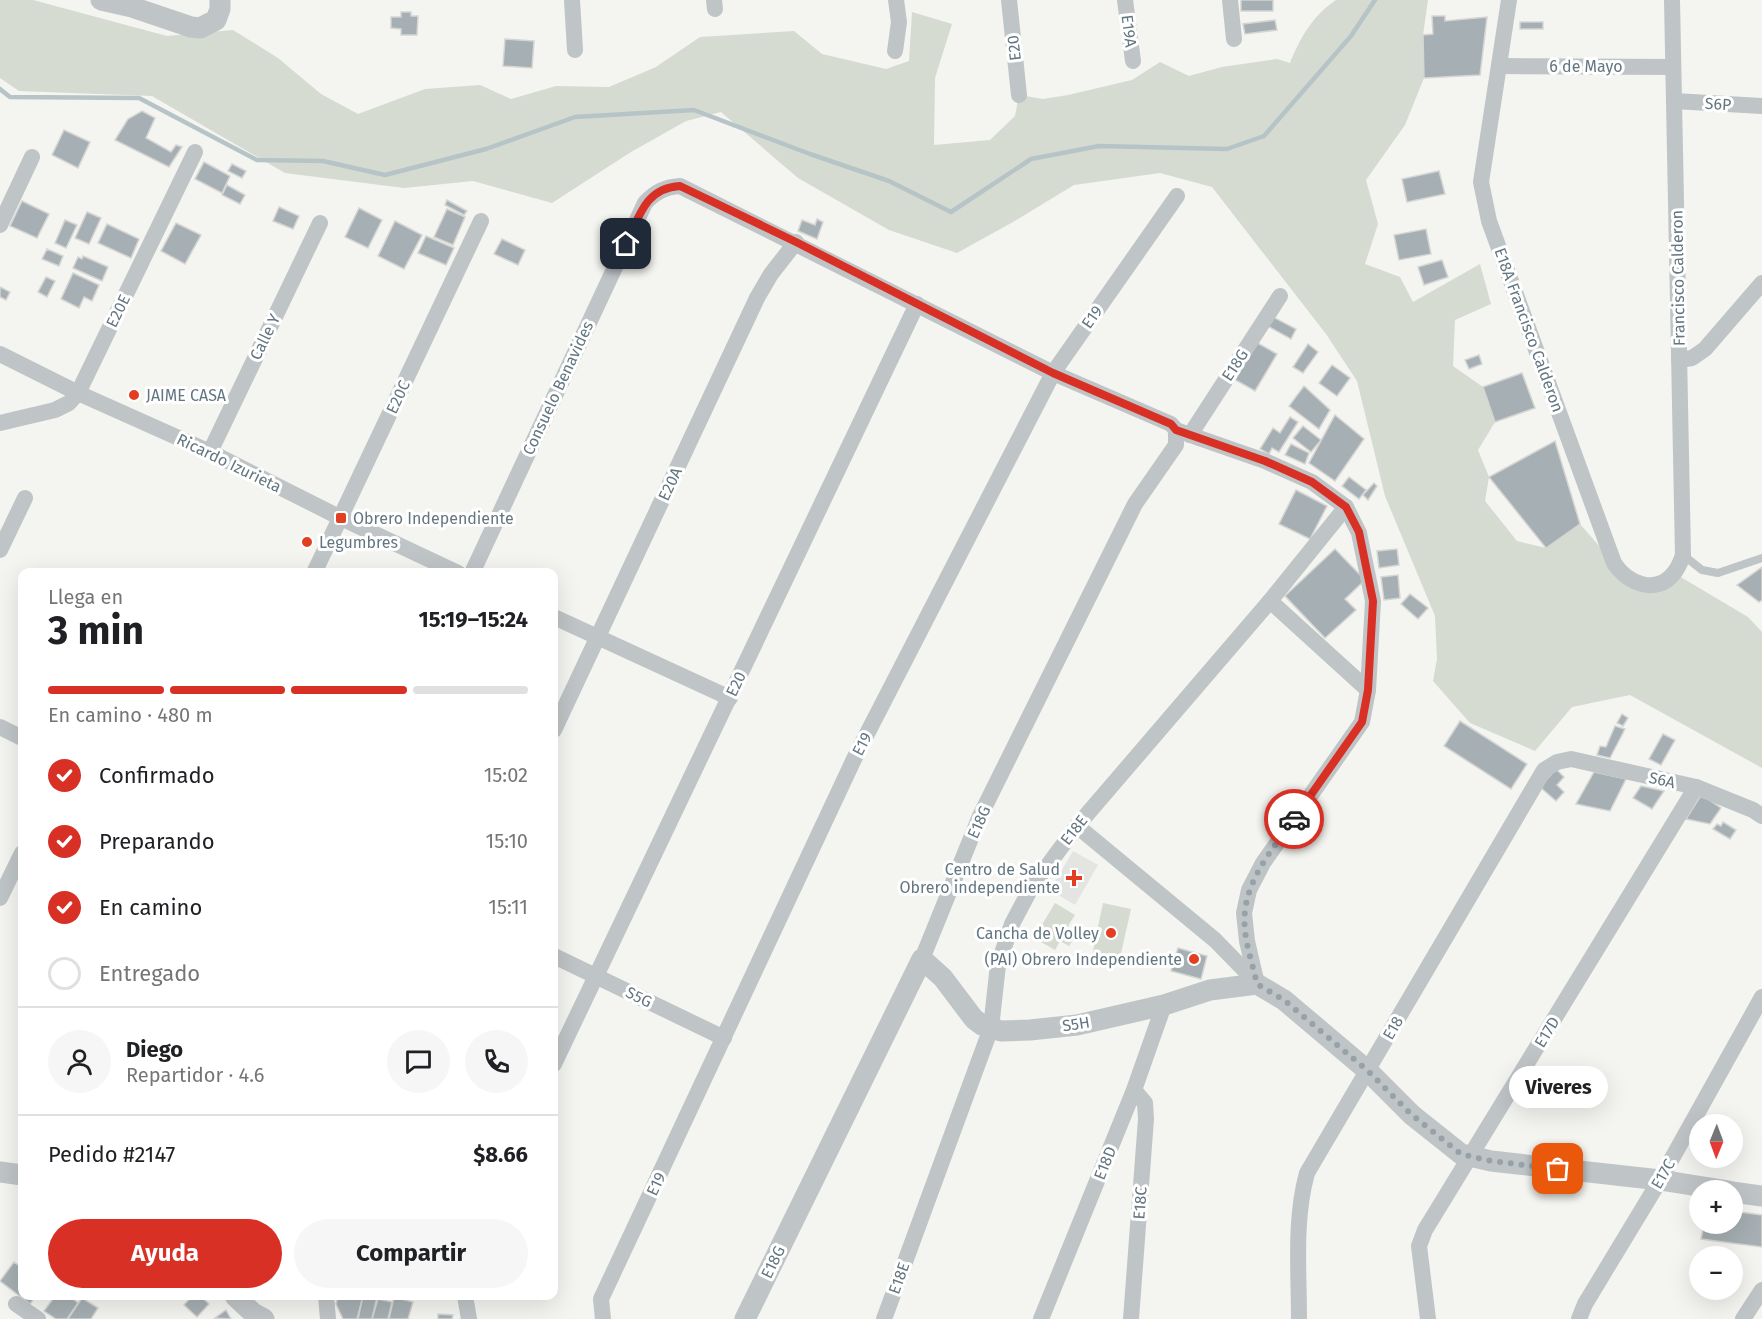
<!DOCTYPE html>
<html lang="es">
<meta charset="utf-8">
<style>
:root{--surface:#fff;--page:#f6f6f6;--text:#202124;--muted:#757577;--line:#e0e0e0;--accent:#d93025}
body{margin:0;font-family:"Fira Sans",sans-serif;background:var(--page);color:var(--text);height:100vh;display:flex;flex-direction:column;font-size:22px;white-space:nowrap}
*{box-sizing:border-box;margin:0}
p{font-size:20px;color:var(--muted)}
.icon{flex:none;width:33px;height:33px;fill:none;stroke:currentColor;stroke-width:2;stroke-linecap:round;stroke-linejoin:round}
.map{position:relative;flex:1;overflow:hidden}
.sheet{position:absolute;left:18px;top:568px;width:540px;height:732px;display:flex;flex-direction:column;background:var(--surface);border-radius:12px;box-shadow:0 6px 24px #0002}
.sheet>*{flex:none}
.needle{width:39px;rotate:181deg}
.fabs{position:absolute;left:1689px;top:1114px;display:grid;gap:12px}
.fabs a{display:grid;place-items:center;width:54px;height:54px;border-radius:50%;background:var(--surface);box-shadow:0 6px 24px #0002;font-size:30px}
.pin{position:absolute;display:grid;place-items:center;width:51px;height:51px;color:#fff;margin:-26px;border-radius:12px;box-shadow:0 3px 9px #0006}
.courier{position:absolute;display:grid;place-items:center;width:60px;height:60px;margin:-30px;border:4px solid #d93025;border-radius:50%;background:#fff;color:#222;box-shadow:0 2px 8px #0007}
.bubble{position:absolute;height:42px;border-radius:21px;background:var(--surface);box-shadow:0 6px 24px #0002;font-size:20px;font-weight:700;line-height:42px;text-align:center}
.overview em{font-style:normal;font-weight:700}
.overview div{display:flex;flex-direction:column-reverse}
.overview{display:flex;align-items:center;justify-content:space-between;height:102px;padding:0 30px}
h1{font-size:39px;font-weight:700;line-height:45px}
.bar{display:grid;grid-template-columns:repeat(4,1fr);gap:9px 6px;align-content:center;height:72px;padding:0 30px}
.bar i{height:8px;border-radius:4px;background:var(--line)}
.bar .current{background:var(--accent)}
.bar p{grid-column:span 4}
.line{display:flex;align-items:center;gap:15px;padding:0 30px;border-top:2px solid var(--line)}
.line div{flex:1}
.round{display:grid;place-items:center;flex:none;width:63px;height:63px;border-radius:32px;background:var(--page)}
ol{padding:0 30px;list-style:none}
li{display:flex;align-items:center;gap:18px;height:66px}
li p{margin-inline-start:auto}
li .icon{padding:6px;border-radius:50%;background:var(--accent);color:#fff;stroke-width:4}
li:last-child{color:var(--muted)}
li i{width:33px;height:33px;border:3px solid var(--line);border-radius:50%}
.action{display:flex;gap:12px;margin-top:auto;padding:12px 30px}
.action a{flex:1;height:69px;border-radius:36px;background:var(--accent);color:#fff;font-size:24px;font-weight:700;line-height:69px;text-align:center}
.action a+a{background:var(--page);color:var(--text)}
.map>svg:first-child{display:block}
.built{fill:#e4e5e3}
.green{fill:#d5dbd1}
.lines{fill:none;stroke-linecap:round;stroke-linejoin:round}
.stream{stroke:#b6c4c7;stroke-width:4.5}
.building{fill:#a6afb3;stroke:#d5d5d3;stroke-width:1.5}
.service{stroke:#bfc4c6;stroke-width:8}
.minor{stroke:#bfc4c6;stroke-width:16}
.tertiary{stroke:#bfc4c6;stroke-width:21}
.done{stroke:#96a2a8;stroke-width:6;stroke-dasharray:0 10.8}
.route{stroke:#d93025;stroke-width:8}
.poi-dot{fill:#e23e22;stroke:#fff;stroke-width:2}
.labels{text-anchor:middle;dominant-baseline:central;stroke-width:6;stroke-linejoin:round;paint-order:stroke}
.street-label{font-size:16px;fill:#637681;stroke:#fff}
.poi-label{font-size:16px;fill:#637681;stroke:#fff;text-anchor:start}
</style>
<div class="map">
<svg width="1762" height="1319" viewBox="0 0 1762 1319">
<rect width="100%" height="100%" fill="#f4f4f0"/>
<polygon class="built" points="1073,851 1098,865 1075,905 1050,890"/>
<g class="green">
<path d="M0,0h33l134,36 66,-6 45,28 43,36 37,20 67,-25 55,-4 31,14 45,-13 53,1 47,-20 44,-30 94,-6 28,23 64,15 23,-8 3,-49 40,12 -17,54 -1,67 56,-5 25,-24 4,-21 24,4 25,-4 64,-15 28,-18 29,14 33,-9 55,-8 13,4c10,-25 23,-48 46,-63h92l-5,35 1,43 -19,47 -39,55 12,44 -13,40 35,13 13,25 67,-38 11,40 -36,16 -2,46 30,21 12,35 -17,28 11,27 -4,24 32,40 29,7 34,-24 34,39 30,23 30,-13 74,44 14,15v136l-132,-73 -58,12 -37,44 -65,-28 -37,-42 4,-22 -2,-43 -50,-120 -28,-115 -31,-47 -114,-147 -52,-14 -86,12 -61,37 -56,31 -68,-23 -91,-52 -77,-66 -35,9 -55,31 -79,51 -79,-22 -69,7 -119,-15 -133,-77 -133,-5 -19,-13z"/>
<polygon points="1055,903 1075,915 1068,926 1078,932 1069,946 1060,941 1055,950 1034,938"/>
<polygon points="1103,903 1131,909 1119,962 1092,956"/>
</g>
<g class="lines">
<polyline class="stream" points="0,89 10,97 139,98 257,160 323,161 385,175 486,149 575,117 694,110 810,154 889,181 951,212 1031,159 1099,146 1227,149 1264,136 1351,36 1375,0"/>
</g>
<g class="building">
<rect x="1241" y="0" width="32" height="11"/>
<polygon points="401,12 411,12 411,16 418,16 417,35 401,35 401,29 391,28 391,17 401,17"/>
<polygon points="1432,16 1445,16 1445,21 1487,17 1480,75 1424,78 1423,35 1433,34"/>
<polygon points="1275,20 1277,30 1245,34 1243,24"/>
<rect x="1520" y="22" width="23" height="7"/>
<polygon points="505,39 534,41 532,68 503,66"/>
<polygon points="142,111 155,118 146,138 171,152 176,145 182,147 169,167 115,140 128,119"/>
<polygon points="64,130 90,142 78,168 52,155"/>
<polygon points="204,162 230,176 222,193 195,179"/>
<polygon points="232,164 246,171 242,178 228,171"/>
<polygon points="1439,171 1445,194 1407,202 1402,179"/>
<polygon points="227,185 245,195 240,204 222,195"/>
<polygon points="447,200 467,211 464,215 445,205"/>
<polygon points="22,201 49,214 37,238 10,226"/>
<polygon points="279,207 299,216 293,229 273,221"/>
<polygon points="359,208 382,220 368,248 345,237"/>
<polygon points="447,209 465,217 453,245 434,237"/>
<polygon points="87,212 101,218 89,244 75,238"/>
<polygon points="817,219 823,222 817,239 798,231 802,220 815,225"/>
<polygon points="65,220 77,225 66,248 55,243"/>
<polygon points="395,221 422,235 404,269 378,256"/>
<polygon points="176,223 201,235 185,264 161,251"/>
<polygon points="107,224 139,239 131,258 98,243"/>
<polygon points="1426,229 1431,254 1399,260 1394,235"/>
<polygon points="426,236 454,248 446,265 418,253"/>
<polygon points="502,239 525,250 518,265 494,254"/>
<polygon points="47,249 63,256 59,266 42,259"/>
<polygon points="83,256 108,267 102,281 73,268 78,257 82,259"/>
<polygon points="1442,260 1448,277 1424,285 1418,267"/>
<polygon points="73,273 99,285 92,301 84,297 79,308 61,299"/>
<polygon points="46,277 55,281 47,297 38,292"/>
<polygon points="0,287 10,292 6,300 0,297"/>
<polygon points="1269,315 1296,329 1291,339 1264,324"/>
<polygon points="1254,341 1277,354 1255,391 1232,378"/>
<polygon points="1308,344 1318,352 1303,373 1293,367"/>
<polygon points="1479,355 1482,364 1469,369 1465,360"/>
<polygon points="1332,365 1350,378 1337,396 1319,383"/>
<polygon points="1522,373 1535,408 1495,422 1483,387"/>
<polygon points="1304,386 1330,410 1319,429 1289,406"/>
<polygon points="1335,415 1364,439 1335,481 1309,463"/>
<polygon points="1290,417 1298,422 1279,452 1272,448 1269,454 1260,449 1273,428 1280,433"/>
<polygon points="1303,426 1321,440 1311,452 1293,438"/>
<polygon points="1555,441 1580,524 1546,548 1489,477"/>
<polygon points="1291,444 1309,453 1305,464 1285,455"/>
<polygon points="1349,477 1366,490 1359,499 1342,486"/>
<polygon points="1374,483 1377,486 1368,500 1363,495"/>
<polygon points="1296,490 1327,506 1310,539 1279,524"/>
<polygon points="1335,549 1365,580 1345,599 1356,610 1325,638 1285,596"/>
<polygon points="1397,549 1399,565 1379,568 1377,551"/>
<polygon points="1762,567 1762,600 1759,602 1737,585"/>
<polygon points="1398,575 1400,598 1384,600 1381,577"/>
<polygon points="1410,594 1428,608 1418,619 1401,604"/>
<polygon points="1622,714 1628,718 1623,726 1617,723"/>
<polygon points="1460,721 1527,764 1511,789 1444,746"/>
<polygon points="1615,726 1625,729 1610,758 1597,755 1600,746 1606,747"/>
<polygon points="1663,734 1675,740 1661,765 1649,759"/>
<polygon points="1556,769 1564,777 1557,785 1564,792 1556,801 1540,787"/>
<polygon points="1594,772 1626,779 1610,811 1576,804"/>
<polygon points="1641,786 1664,791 1652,809 1633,798"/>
<polygon points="1700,797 1706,798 1721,808 1710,824 1686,819"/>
<polygon points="1723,822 1736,830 1730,839 1713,829 1717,824 1721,826"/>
<polygon points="1178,948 1207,956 1201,979 1171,971"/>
<polygon points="1732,1211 1762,1215 1762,1247 1701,1239 1704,1224 1732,1224"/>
<polygon points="14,1262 22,1268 22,1296 36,1296 30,1304 0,1281"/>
<polygon points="55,1296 70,1296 78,1303 67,1319 56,1319 44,1311"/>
<polygon points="192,1296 201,1296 209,1304 197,1317 184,1305"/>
<polygon points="338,1296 363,1296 357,1319 343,1319 336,1304"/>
<polygon points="363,1296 382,1296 381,1298 377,1297 372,1319 358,1319"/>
<polygon points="394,1297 413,1302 408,1319 389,1319"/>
<polygon points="82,1298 98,1308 91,1319 68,1319"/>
<polygon points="378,1299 392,1302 388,1319 372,1319"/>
<polygon points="226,1310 231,1319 215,1318"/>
<polygon points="438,1314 453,1315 452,1319 438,1319"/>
</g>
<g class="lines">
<polyline class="service" points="1683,555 1702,570 1718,573 1762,558"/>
<g class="minor">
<polyline points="572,0 575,50"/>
<polyline points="714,0 715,9"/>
<polyline points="1009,0 1019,95"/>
<polyline points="1125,0 1133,61"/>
<polyline points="1230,0 1234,39"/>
<path d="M1509,0l-28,182 8,39 125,342c13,20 42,33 60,10 4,-5 7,-12 9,-18l-11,-555"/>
<polyline points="895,51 899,22 896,0"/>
<polyline points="1500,66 1673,67"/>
<polyline points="1674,101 1762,106"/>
<polyline points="0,225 32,157"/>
<polyline points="0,354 78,393 210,452 341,518 458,573"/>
<polyline points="1679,360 1692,358 1705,349 1762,283"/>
<polyline points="0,423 55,410 69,403 78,393 195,152"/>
<polyline points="1190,435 1280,296"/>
<polyline points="210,452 320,223"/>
<polyline points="0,550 25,498"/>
<polyline points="314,573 481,221"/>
<path d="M472,573l173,-370c10,-11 20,-16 35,-17l373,187 118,51 5,6 89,31 47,21 34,25 13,26 14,68 -5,89 -6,32 -99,141 -14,27 -5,23 3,28 10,43"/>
<polyline points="1270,601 1368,690"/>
<polyline points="554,617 730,698"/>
<polyline points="0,727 22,738"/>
<polyline points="554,730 757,298 771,274 796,242"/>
<polyline points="1077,826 1215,940 1257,983"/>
<polyline points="0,898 22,853"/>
<polyline points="554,956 724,1038"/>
<polyline points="922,959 980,816 1135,504 1176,445 1176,430"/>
<polyline points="554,1064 917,304"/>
<polyline points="326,1296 328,1319"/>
<polyline points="465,1296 469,1319"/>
<polyline points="16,1304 38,1319"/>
<polyline points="603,1319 601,1299 854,759 1053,373 1177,196"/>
<polyline points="884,1319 991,1028 998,965 1012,924 1031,888 1077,826 1270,601 1346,507"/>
<polyline points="1041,1319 1134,1090 1164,1005"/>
<polyline points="1131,1319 1146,1119 1145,1103 1134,1090"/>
<path d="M1299,1319c0,-49 -5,-99 8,-146l237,-403 13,-8 14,-3 125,28 57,23 9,6"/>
<polyline points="1428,1319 1419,1246 1425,1230 1696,787"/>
<polyline points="1579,1319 1585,1304 1660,1180 1762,997"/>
<polyline points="1743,1319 1762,1290"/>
</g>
<g class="tertiary">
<polyline points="101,0 132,7 191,27 200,28 216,20 220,9 220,0"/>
<polyline points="0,1172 22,1175"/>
<polyline points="1732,1192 1762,1196"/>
<polyline points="235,1296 253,1313 264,1319"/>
<polyline points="745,1319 922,959 943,978 974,1019 982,1025 1001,1031 1030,1030 1077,1025 1164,1005 1210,990 1257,984 1284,1000 1368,1071 1412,1115 1461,1154 1491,1161 1660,1180 1729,1191"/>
</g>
</g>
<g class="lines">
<path class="done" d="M1294,819c-20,28 -45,57 -49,92 -3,24 7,50 12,73l27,16 84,71 44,44 49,39 30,7 67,8"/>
<path class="route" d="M626,244c13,-27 19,-56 54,-58l116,56 257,131 118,51 5,6 89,31 47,21 34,25 13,25 14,69 -5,89 -6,32 -68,97"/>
</g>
<g class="poi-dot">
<circle cx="134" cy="395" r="6"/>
<rect x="335" y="512" width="12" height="12" rx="3"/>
<circle cx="307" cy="542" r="6"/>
<path d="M1071 869h6v6h6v6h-6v6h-6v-6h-6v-6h6z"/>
<circle cx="1111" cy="933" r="6"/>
<circle cx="1194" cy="959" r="6"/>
</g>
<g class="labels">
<g class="street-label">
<text transform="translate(1129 31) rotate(83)">E19A</text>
<text transform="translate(1014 48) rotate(-97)">E20</text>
<text x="1586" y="66">6 de Mayo</text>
<text transform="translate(1718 104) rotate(3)">S6P</text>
<text transform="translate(1678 278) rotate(-91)">Francisco Calderon</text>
<text transform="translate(118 311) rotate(-64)">E20E</text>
<text transform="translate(1092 317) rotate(-55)">E19</text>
<text transform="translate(1529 330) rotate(70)">E18A Francisco Calderon</text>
<text transform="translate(265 337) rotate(-64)">Calle Y</text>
<text transform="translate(1235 365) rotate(-57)">E18G</text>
<text transform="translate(558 388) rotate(-65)">Consuelo Benavides</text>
<text transform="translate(398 397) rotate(-65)">E20C</text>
<text transform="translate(229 463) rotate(26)">Ricardo Izurieta</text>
<text transform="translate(670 484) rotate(-65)">E20A</text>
<text transform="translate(736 684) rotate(-65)">E20</text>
<text transform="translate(862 744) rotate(-63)">E19</text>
<text transform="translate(1662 780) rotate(13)">S6A</text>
<text transform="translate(979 822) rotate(-66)">E18G</text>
<text transform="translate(1074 830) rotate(-52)">E18E</text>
<text transform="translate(639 997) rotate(26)">S5G</text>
<text transform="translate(1076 1024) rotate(-9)">S5H</text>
<text transform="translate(1393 1028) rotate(-60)">E18</text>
<text transform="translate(1547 1032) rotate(-59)">E17D</text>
<text transform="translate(1105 1163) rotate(-68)">E18D</text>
<text transform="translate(1663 1174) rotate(-60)">E17C</text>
<text transform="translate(656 1184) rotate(-65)">E19</text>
<text transform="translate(1140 1203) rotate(-86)">E18C</text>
<text transform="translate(773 1262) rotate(-64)">E18G</text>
<text transform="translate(899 1278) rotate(-70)">E18E</text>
</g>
<g class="poi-label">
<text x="146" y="395">JAIME CASA</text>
<text x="353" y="518">Obrero Independiente</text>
<text x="319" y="542">Legumbres</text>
<text x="1060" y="869" text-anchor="end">Centro de Salud<tspan x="1060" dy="18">Obrero independiente</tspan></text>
<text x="1099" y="933" text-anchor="end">Cancha de Volley</text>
<text x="1182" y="959" text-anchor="end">(PAI) Obrero Independiente</text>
</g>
</g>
</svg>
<div class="fabs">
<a><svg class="needle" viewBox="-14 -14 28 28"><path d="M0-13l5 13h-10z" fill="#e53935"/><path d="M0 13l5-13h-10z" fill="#757577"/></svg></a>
<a>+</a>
<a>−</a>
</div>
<div class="pin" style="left:1558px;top:1169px;background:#ea580c"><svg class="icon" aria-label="bag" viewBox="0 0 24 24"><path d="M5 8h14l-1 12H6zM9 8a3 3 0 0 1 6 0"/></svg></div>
<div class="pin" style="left:626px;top:244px;background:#1f2937"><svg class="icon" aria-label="home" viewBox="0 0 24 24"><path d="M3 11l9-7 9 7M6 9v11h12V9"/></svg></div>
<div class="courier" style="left:1294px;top:819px"><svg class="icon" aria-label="car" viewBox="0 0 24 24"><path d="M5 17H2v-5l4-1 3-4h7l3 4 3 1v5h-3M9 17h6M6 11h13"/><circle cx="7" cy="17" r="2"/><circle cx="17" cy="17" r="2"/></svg></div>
<div class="bubble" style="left:1509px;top:1066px;width:99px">Viveres</div>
<section class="sheet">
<div class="overview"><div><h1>3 min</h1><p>Llega en</p></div><em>15:19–15:24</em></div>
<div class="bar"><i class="current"></i><i class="current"></i><i class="current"></i><i></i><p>En camino · 480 m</p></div>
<ol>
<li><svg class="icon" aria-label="check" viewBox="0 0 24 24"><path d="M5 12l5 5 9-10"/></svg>Confirmado<p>15:02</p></li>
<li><svg class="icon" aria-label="check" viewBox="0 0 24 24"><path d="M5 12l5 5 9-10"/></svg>Preparando<p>15:10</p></li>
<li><svg class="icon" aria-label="check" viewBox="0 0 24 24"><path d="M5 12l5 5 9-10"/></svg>En camino<p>15:11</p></li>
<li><i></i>Entregado</li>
</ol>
<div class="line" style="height:108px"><a class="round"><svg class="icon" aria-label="person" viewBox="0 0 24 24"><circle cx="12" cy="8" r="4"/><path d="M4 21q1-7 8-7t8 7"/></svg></a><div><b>Diego</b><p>Repartidor · 4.6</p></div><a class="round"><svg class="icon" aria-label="chat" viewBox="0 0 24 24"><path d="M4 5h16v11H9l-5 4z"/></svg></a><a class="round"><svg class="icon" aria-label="phone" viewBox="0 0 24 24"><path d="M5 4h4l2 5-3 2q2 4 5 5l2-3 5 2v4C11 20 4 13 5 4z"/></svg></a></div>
<div class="line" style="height:78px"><div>Pedido #2147</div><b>$8.66</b></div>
<div class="action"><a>Ayuda</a><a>Compartir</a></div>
</section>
</div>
